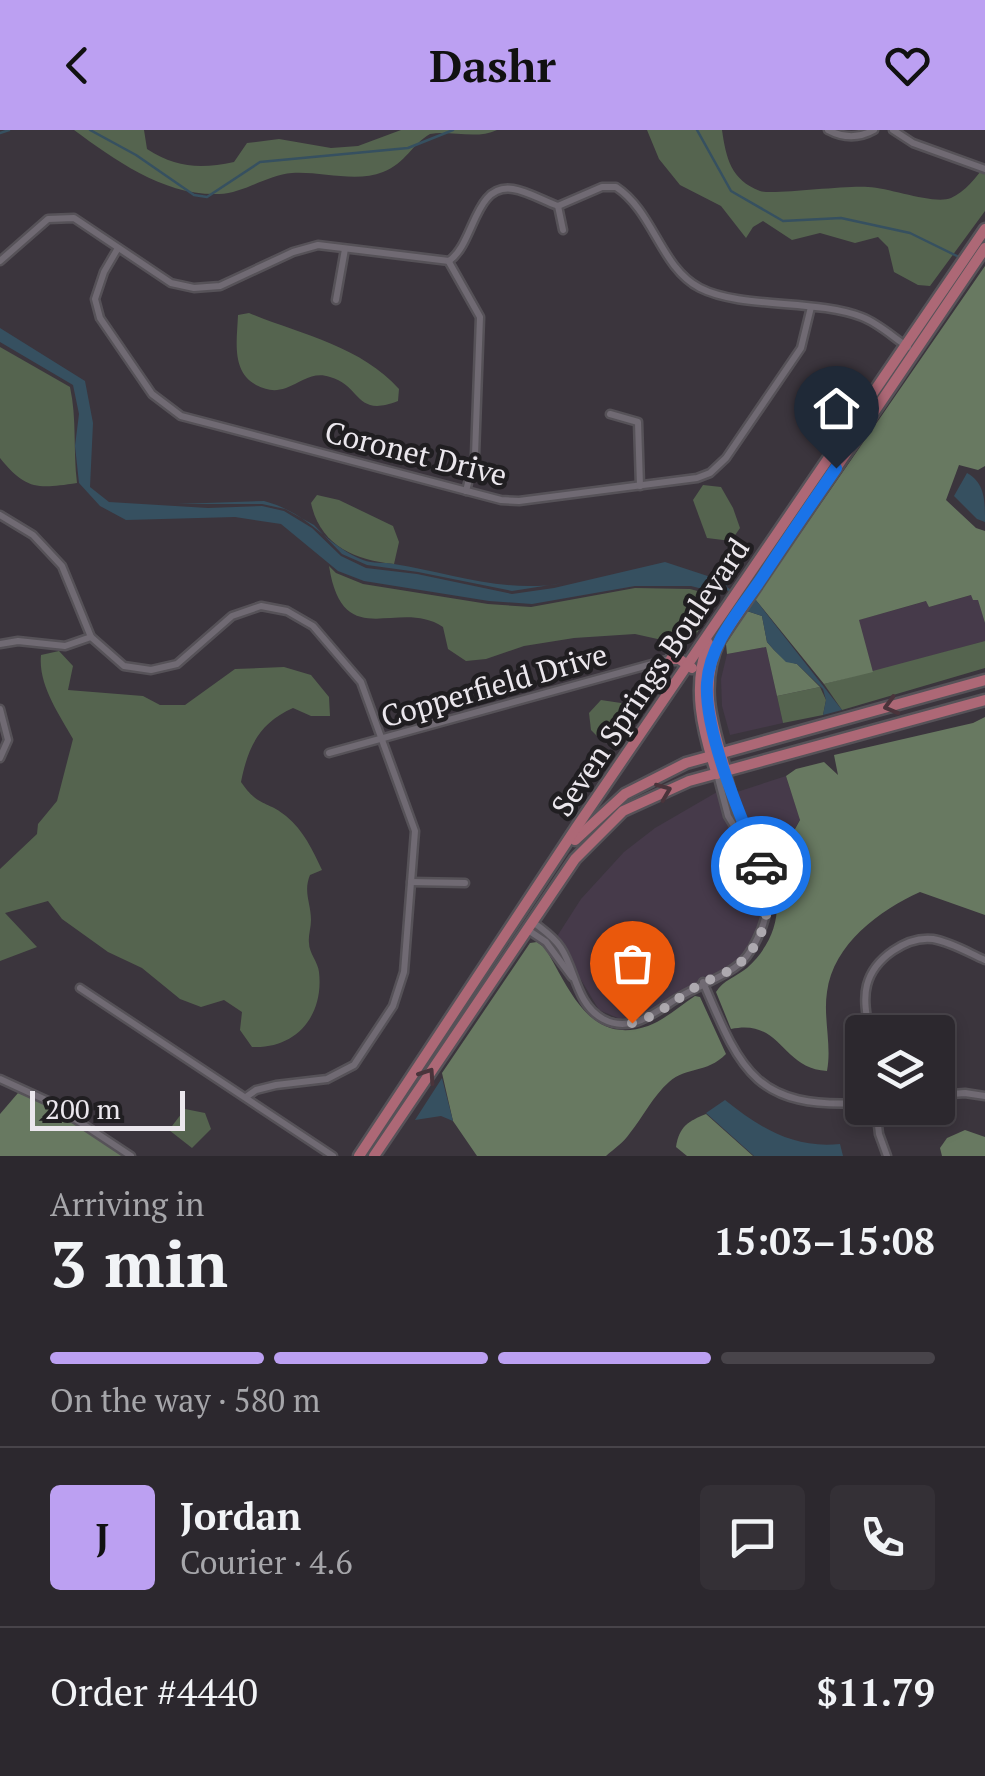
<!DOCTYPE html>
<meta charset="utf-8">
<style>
:root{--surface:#2c282e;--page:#343036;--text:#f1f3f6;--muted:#a6a6aa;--line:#48444a;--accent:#bca0f2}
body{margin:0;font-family:"PT Serif",serif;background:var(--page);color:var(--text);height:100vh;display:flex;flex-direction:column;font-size:38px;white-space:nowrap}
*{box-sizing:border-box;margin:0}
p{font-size:32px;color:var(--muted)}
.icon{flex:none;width:55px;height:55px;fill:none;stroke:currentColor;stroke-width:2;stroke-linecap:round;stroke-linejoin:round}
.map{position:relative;height:1026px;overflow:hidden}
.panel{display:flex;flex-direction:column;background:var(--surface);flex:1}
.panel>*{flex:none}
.tools{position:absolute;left:845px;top:885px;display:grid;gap:20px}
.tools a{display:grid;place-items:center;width:110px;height:110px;border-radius:10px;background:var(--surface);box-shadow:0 5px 15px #0003,0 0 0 2px var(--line);font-size:50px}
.scale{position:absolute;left:30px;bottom:25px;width:155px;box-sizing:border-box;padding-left:10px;border:5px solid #ebe7ed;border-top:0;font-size:28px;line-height:35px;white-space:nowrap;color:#ebe7ed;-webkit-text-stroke:8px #201e21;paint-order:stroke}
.pin{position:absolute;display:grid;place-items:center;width:85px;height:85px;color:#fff;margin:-102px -42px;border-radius:50% 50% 50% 0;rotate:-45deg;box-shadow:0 0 10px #0007}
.pin .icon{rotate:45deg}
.courier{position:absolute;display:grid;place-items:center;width:100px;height:100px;margin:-50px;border:8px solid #1a73e8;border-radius:50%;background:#fff;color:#222;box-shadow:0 2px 12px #0007}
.summary em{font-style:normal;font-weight:700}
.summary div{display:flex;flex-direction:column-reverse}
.summary{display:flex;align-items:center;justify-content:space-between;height:170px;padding:0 50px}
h1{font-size:65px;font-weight:700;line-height:75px}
.bar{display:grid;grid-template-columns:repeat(4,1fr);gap:15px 10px;align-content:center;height:120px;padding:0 50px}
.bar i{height:12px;border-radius:8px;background:var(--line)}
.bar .on{background:var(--accent)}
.bar p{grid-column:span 4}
.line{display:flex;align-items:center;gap:25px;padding:0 50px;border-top:2px solid var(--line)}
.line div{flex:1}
.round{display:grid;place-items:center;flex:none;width:105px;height:105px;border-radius:10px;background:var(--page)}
header{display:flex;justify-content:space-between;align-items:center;height:130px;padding:0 50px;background:var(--accent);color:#111;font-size:45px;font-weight:700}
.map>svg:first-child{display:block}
.commercial{fill:#463a4a}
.green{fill:#55644f}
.forest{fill:#687961}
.water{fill:#365060}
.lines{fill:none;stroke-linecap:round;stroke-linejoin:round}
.stream{stroke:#365060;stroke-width:2.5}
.street-casing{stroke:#565258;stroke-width:11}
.primary-casing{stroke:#565258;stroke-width:15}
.street{stroke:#706a73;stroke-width:6}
.primary{stroke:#ad6876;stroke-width:10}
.oneway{stroke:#4a343b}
.done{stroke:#ada9af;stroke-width:10;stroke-dasharray:0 18}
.route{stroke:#1a73e8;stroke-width:12}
.labels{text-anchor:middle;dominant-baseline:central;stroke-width:9;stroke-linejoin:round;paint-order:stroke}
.street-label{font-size:30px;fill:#ebe7ed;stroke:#201e21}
</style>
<header><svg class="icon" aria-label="back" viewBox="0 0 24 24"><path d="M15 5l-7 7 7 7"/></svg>Dashr<svg class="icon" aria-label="heart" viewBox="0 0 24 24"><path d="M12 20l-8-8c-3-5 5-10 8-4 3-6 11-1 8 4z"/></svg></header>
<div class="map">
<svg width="985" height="1026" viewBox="0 0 985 1026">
<rect width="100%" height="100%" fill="#3b353d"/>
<g class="commercial">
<polygon points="972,465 978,469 985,493 985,511 873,542 858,490 927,471 929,477"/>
<polygon points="766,517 783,593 730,605 722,576 721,549 727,524"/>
<polygon points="786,646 800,689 789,710 762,723 737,662"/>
<polygon points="717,662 737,710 762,749 766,770 762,790 749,817 740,829 641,887 620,889 599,880 556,808 581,769 624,722 655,698"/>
</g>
<g class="green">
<path d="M74,0h70l3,19c29,19 54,20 87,13l13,-19 32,-4 52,9 27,-2 43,-16h96c-21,10 -47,0 -67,4 -18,10 -24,29 -47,38 -27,11 -63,-1 -91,1 -25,2 -48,20 -73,21 -55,2 -104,-34 -145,-64z"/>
<path d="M647,0h75c4,28 9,50 38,61 13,4 86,-6 108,-4 23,1 66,18 83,11 14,-6 25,-21 34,-32v45l-55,75 -12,-1 -24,-13 -6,-25 -10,-10 -23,6 -35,-10 -28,7 -29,-19 -10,6 -7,11 -25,-32 -41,-21 -21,-26z"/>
<path d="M249,183c50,21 112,33 150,76l-1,12c-43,17 -36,-15 -68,-24 -17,-6 -28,5 -44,11 -12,4 -19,2 -30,-3 -25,-14 -19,-44 -18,-70z"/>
<path d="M0,217l70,40c7,32 3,63 7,96 -40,6 -51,7 -77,-25z"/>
<polygon points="703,355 721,357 733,378 740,398 731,411 707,408 693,370"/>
<path d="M317,365l22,5 54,26 6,16 -5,22c-40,-4 -74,-19 -83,-61z"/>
<path d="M329,436l7,7 27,11 125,20 43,3 104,-19 55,1 30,8 -25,39 -24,6 -36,-8 -61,4 -50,8 -38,13 -20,2 -18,-12 -5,-22c-45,-30 -100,28 -114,-61z"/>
<polygon points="985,511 985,538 842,580 824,554"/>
<path d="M59,521l14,15 -5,24 75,6 17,9h25l50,-36 49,-2 27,8 18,22 1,19h-19l-18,-8c-34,15 -45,39 -52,74 18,26 25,18 45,34 18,15 26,33 36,54l-12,5c-7,17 1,28 1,45 0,8 -3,16 -2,23 0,10 9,19 10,29 5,44 -23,77 -67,75l-12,-17 2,-18 -18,-12 -23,7 -21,-8 -38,-31 -34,-16 -46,-33 -14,-18 -43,12 32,34 -37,14v-92l37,-35 1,-10 19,-23 16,-62c-14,-25 -35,-54 -32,-84z"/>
<polygon points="820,557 826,570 823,585 783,593 777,566"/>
<polygon points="601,570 621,573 626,586 616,607 599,608 591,600 589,583"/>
<polygon points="185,979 205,983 211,999 192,1018 169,1000"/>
</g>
<g class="forest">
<polygon points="985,136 985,336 978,340 959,335 946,370 976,398 985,401 985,493 978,470 973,470 971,465 929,477 926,471 859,490 873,542 824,554 755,469"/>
<polygon points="747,481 762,486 767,512 774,520 786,531 797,534 820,557 777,566 766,517 727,524 726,514"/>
<path d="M985,587v198l-65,-23c-40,18 -87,52 -93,100 -4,26 5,53 0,79 -46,-2 -45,-53 -96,-42l-15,-37c7,-12 20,-15 31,-24 36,-33 38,-75 15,-115l27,-13 11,-20 -14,-44 10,-7 28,-7 14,13 -4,-20 139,-32z"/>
<path d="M537,812l8,6c25,41 44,98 103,78 16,-6 32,-20 47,-30l5,1 26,57c-20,20 -39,12 -57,28 -16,14 -26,35 -39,51 -6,9 -16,16 -24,23h-129l-24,-35 -11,-48 88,-130z"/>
<polygon points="18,963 46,973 125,1026 0,1026 0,984"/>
<path d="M706,984l47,42h-66l-11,-9c3,-21 13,-26 30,-33z"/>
<polygon points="965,1000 985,1007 985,1026 942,1026 940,1018 947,1008"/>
</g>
<g class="water">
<polygon points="0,198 85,251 93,293 90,357 109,372 208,378 262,376 284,381 312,398 341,426 366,438 417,444 512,464 554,458 665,432 729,453 722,464 691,456 635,456 532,474 489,471 364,451 338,441 281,394 235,387 126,390 100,376 79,353 75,316 79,284 73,255 0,212"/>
<path d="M967,343c18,10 18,28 18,49l-8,-3 -23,-23z"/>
<path d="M264,371c48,13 61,44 99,59 10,4 21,2 31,4 56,9 112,30 169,19l-51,8 -94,-19 -51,-7 -25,-11 -28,-29 -29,-16 -23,-5h-85z"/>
<polygon points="755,469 842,580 823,585 826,570 823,559 797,534 786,532 774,520 767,512 762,486 747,481"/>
<polygon points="741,727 755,745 760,764 754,768 738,758 739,749 726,736 730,731"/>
<polygon points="442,948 453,991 441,986 415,990"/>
<path d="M725,970c35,28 69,49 115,44l3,12h-89l-48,-43z"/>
</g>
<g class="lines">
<g class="stream">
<polyline points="90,0 136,25 194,65 207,67 260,32 408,18 453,0"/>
<polyline points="697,0 731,61 783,91 841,88 910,103 959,127"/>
<polyline points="0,3 9,0"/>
<polyline points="726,458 734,463"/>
</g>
<g class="street-casing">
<g id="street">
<path d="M828,0c15,8 30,9 46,0"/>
<polyline points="893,0 913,13 985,39"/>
<polyline points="558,76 563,100"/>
<polyline points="118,118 104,142 95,169 100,188 152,264 181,286 501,370 519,371 697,348 710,343 726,328 801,218 811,177"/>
<polyline points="0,131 48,89 74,88 171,153 194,158 220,156 293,122 318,115 449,131"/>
<path d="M449,131c26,-18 25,-78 64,-72 14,2 31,12 45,17l44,-19h14c38,25 44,80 84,101 41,21 117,11 162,29 16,6 31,20 46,30"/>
<polyline points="449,132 480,187 475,325 466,361"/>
<polyline points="336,170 345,119"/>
<polyline points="610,284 638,292 640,356"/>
<polyline points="0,385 33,405 62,436 91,507 124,536 151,540 177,534 232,486 261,476 287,481 313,496 361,552 415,701 404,842 393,876 354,935 327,949 276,955 256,960 246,967"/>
<polyline points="0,514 18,511 65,516 91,507"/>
<polyline points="0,579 8,610 0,628"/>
<polyline points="329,623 670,529"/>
<polyline points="717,644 728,686 756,732"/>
<polyline points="411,752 465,753"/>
<path d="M533,792c10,8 21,15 28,26 15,23 15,56 42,71 26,14 49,-4 70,-18 20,-13 42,-20 61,-33 11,-7 18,-18 23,-29 26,-52 -1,-76 -18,-123 -5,-14 -8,-29 -13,-44"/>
<polyline points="528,800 546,812 572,847"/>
<path d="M703,852c38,89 52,127 159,121"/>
<polyline points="80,858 333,1026"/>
<polyline points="945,900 940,910 945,964"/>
<path d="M869,902c-2,-15 -6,-32 -2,-47 7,-27 40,-49 66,-46 18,3 36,14 52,21"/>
<polyline points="0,949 48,971 131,1026"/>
<polyline points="938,965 965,963 985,966"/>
<polyline points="876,978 879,1004 887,1026"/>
</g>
</g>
<g class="primary-casing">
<g id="primary">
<path d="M708,513c-16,44 -6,87 9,131"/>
<polyline points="671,529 679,529 692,538"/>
<path d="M726,642c-13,-46 -28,-85 -7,-131l266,-393"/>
<polyline points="575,710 625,664 686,633 985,550"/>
<polyline points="359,1026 576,698 985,99"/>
<polyline points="374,1026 575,729 623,681 689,651 985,570"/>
</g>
</g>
<use href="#street" class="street"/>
<use href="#primary" class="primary"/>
</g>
<defs><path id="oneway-chevron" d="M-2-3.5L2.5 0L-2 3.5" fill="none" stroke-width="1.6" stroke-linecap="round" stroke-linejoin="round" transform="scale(2.5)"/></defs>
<g class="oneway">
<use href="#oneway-chevron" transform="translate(891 576) rotate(164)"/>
<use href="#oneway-chevron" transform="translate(664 661) rotate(-22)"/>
<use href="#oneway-chevron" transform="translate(428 945) rotate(-56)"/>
</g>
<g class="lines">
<path class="done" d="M632,893c23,-5 43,-23 62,-35 13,-9 29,-12 42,-22 30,-22 39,-66 25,-100"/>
<path class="route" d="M761,736c-19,-46 -57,-133 -54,-183 3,-41 34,-74 56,-107 24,-37 49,-73 73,-108"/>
</g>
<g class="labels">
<g class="street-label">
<text transform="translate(416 323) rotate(14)">Coronet Drive</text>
<text transform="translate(650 547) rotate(-56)">Seven Springs Boulevard</text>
<text transform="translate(494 555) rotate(-16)">Copperfield Drive</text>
</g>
</g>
</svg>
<div class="tools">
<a><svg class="icon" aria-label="layers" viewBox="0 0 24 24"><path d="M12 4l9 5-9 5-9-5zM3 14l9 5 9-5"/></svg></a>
</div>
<div class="scale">200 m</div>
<div class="pin" style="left:632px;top:893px;background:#ea580c"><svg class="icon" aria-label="bag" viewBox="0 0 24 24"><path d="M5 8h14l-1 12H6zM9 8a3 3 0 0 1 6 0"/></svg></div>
<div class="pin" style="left:836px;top:338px;background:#1f2937"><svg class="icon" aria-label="home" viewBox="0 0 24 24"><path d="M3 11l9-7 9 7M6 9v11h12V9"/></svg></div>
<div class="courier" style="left:761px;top:736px"><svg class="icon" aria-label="car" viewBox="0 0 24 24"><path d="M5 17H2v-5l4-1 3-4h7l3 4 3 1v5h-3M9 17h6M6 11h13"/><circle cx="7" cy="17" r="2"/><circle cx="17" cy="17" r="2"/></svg></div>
</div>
<section class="panel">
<div class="summary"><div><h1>3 min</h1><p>Arriving in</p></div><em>15:03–15:08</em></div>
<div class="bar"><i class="on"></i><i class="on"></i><i class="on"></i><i></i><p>On the way · 580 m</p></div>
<div class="line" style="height:180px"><b class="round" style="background:var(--accent);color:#111">J</b><div><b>Jordan</b><p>Courier · 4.6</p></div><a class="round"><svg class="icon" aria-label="chat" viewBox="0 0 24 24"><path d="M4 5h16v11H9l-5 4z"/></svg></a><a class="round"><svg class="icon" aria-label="phone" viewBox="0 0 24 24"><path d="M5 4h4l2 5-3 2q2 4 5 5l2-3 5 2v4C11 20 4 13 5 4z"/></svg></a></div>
<div class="line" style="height:130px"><div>Order #4440</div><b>$11.79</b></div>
</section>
